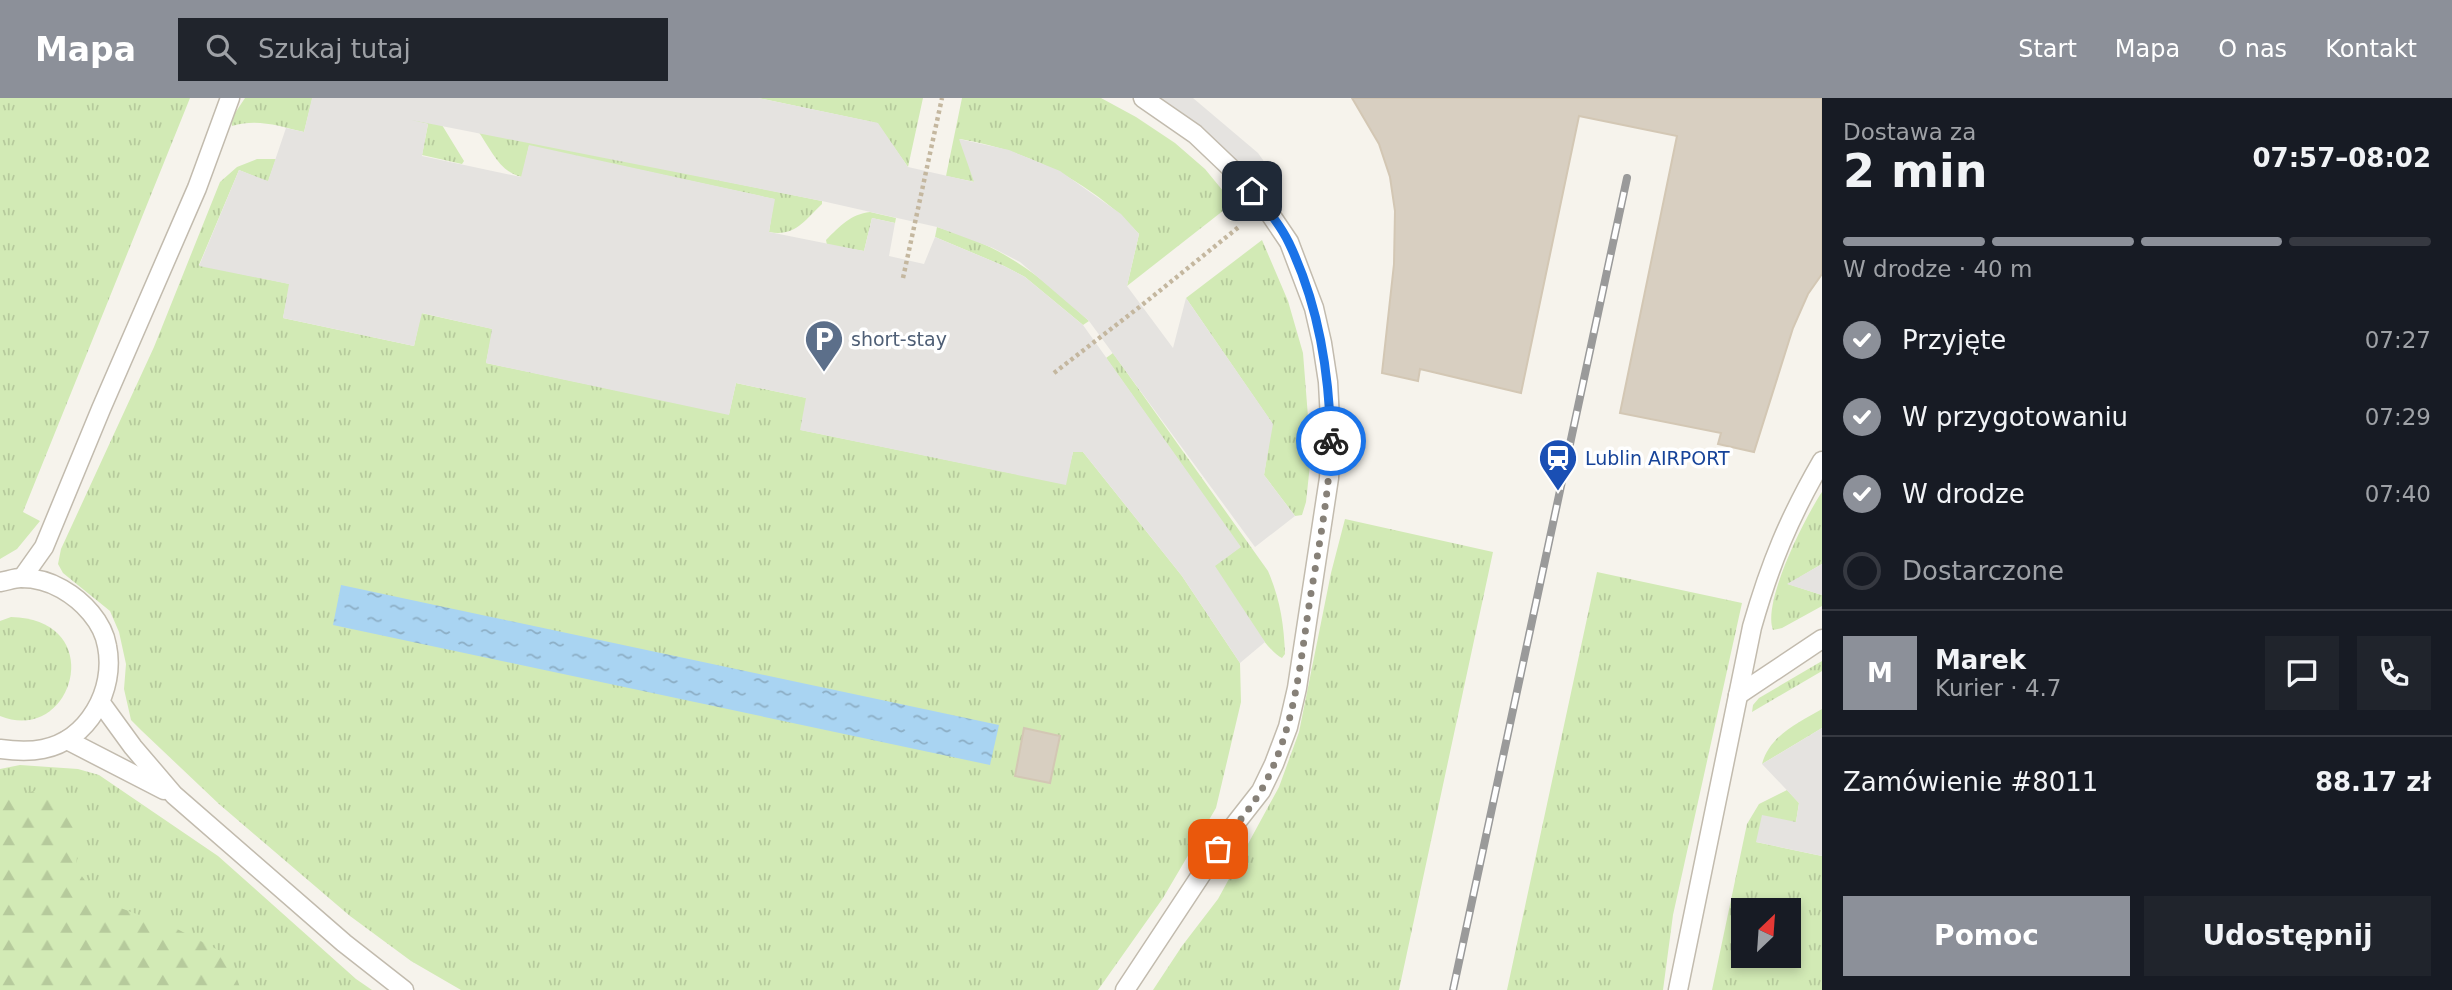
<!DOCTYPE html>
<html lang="pl">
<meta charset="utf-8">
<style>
:root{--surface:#171b24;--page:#20242c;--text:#f1f3f6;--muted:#9ea1a6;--line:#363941;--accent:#8c9099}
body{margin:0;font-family:"DejaVu Sans",sans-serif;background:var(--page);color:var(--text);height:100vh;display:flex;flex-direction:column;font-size:26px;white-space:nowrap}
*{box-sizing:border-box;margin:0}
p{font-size:23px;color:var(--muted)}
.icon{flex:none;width:38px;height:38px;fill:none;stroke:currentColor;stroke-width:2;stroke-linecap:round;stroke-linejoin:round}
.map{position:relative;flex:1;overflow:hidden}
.sheet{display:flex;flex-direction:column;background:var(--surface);width:630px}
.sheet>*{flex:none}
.needle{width:46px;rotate:25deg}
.tools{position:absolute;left:1731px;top:800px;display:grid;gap:14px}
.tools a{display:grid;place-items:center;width:70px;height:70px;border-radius:0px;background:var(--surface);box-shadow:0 4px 10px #0003;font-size:35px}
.pin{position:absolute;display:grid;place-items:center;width:60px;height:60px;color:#fff;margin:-30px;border-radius:14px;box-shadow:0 4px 10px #0006}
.courier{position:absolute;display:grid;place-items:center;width:70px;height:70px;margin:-35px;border:5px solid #1a73e8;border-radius:50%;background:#fff;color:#222;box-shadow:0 2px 9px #0007}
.overview em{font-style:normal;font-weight:700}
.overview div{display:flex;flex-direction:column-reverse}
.overview{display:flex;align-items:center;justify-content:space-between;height:119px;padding:0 21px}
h1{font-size:46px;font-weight:700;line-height:52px}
.bar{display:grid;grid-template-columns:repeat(4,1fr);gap:10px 7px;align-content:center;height:84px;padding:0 21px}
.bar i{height:9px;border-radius:5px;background:var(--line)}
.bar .current{background:var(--accent)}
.bar p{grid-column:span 4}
.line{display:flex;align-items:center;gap:18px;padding:0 21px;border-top:2px solid var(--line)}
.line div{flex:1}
.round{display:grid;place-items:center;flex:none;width:74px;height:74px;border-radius:0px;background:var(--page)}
ol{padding:0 21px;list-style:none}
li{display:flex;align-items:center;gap:21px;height:77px}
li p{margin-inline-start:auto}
li .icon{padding:7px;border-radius:50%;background:var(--accent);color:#fff;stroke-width:4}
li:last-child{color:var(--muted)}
li i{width:38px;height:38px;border:4px solid var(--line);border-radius:50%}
.action{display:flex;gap:14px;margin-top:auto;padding:14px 21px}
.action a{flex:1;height:80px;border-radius:0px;background:var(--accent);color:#fff;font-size:28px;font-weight:700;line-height:80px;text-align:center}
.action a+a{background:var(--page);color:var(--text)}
header{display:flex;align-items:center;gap:42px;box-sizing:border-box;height:98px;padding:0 35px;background:var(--accent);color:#fff}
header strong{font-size:33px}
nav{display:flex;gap:38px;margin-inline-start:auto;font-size:24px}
.search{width:490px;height:63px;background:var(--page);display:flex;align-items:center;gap:18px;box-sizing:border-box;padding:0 24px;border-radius:0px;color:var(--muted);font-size:26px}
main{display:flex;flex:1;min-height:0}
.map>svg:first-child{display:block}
.grass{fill:url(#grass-tufts);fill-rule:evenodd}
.forest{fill:url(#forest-firs)}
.parking{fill:#e5e3e0}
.water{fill:url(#water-ripples)}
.building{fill:#d8cfc1;stroke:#d3c7b4;stroke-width:2}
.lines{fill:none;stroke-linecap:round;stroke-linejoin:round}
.lane-casing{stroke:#c2bbae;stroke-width:21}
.path{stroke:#c4b79f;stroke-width:4.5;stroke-dasharray:3.5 3.5;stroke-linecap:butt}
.lane{stroke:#fff;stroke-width:18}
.rail-casing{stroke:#9a9a9a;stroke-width:8}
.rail{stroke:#fff;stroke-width:5;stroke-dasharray:16;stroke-linecap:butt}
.done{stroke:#878178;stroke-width:7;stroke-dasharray:0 12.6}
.route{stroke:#1a73e8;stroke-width:9}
.labels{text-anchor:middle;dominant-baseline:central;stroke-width:7;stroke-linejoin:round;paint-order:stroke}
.service-label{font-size:19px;fill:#4e5e75;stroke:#fff;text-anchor:start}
.transit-label{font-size:19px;fill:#164399;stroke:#fff;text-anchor:start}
</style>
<header>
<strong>Mapa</strong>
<div class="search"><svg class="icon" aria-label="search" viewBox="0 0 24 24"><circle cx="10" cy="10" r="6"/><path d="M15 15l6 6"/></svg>Szukaj tutaj</div>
<nav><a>Start</a><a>Mapa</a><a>O nas</a><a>Kontakt</a></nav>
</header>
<main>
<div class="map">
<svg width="1822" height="892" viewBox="0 0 1822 892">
<defs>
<pattern id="grass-tufts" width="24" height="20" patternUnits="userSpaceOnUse" patternTransform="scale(1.75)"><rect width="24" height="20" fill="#d2eab5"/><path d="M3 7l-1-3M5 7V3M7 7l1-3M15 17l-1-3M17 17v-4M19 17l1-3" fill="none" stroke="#b6ca9c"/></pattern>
<pattern id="forest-firs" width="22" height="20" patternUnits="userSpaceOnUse" patternTransform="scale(1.75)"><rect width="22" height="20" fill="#d2eab5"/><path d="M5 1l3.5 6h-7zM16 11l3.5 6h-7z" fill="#b6ca9c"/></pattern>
<pattern id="water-ripples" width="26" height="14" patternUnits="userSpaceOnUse" patternTransform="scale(1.75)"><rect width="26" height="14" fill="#a9d4f2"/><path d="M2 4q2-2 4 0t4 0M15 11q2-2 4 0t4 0" fill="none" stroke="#8caec5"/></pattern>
</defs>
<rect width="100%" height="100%" fill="#f6f3ec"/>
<g class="grass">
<polygon points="0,0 190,0 23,414 40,423 17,451 0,461"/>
<path d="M245,0h102l84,18 11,9 22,36 -2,3 -40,-9 6,-31 -116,-24 -8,32c-25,-6 -47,-14 -72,-6l-1,-7z"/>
<polygon points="758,0 923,0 908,69 877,25"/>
<path d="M962,0h139l35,19 39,26 30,26 28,34 -106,83 12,-52c-45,-51 -112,-84 -179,-95l15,43 -29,-6z"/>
<path d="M478,33l344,70v3c-18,17 -27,33 -53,28l5,-33 -245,-53 -7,31c-22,-4 -32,-29 -44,-46z"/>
<polygon points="257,61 276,61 268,84 239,72 199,167 290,186 283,220 414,248 421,215 493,231 486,265 729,316 736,285 807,300 801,332 1065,386 1073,354 1083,354 1182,478 1240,565 1241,604 1216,710 1163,800 1098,892 461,892 411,863 350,818 219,706 142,633 131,622 124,591 126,566 119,534 110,513 63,475 58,466 61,451 154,249 220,84 237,69"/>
<path d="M870,114l26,6 -1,5 -23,-5 -8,33 -37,-6 -1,-5c14,-14 25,-26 44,-28z"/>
<path d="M937,129c68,20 101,47 152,94l-6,4 -58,-48 -21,-11 -69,-29z"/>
<polygon points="1262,142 1288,203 1303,255 1311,357 1306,404 1302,417 1295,418 1264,377 1272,325 1186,200"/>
<path d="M1113,255l155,218c12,28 16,53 17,83l-3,4c-18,-8 -55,-72 -68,-92l26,-19 -134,-189z"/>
<path d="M1822,394v72l-34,20 34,11v11l-40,22 -9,2c-11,-28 32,-113 49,-138z"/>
<polygon points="1345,421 1493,454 1399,892 1153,892 1182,848 1218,801 1279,689 1299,634 1331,475"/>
<polygon points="1597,474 1742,505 1673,817 1663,892 1507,892"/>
<path d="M11,519c99,2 62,129 -11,99v-95z"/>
<polygon points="1822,563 1822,573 1752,614 1753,607 1759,600"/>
<path d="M1822,611v19l-60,36c8,-29 36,-41 60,-55z"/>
<polygon points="20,667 78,671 99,677 218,758 356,881 372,892 0,892 0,671"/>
<path d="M1787,692l12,13 -3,19 -40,20 66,14v134h-110l35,-166 12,-20zM1743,812h45v46h-45z"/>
</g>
<polygon class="forest" points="54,687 80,723 76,770 99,802 177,831 228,857 241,892 0,892 0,703"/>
<g class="parking">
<polygon points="312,0 758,0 878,25 908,69 974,84 959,41 1009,52 1060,73 1121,116 1139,136 1127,188 1173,250 1186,200 1273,326 1264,377 1295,418 1255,449 1089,223 1020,164 993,150 937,129 822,103 411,22 428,26 422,58 521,79 529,47 775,101 769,134 864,153 872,120 895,125 889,158 924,166 935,139 1004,168 1025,179 1083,227 1241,449 1215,468 1265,544 1240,565 1182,478 1083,354 1073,354 1066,387 800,332 806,300 736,285 729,317 486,265 492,231 422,215 414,248 283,220 289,186 199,168 239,72 268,83 286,30 304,34"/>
<polygon points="1157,0 1193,0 1258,55 1275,79 1259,92"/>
<polygon points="1822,466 1822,497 1787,486"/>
<polygon points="1822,630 1822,758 1756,744 1762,717 1796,724 1799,705 1762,666"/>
</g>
<polygon class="water" points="341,487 999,627 990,667 333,527"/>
<g class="building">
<polygon points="1352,0 1822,0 1822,176 1808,196 1793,230 1754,354 1718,346 1721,335 1620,315 1677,38 1579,18 1521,295 1420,271 1418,283 1382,275 1394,166 1395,113 1390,79 1379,46"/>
<polygon points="1024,630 1060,638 1050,685 1015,678"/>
</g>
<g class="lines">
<g class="lane-casing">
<g id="lane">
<polyline points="22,480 44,449 101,311 197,90 230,0"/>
<path d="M0,484c7,-1 14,-4 21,-4 14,0 29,4 41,11 21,12 41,33 45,57 9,44 -19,94 -64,103 -15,3 -28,2 -43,0"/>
<polyline points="1738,597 1822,541"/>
<polyline points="101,605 133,649 174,697 344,845 404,892"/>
<polyline points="67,642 164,692"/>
<polyline points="1125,892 1232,730 1261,693 1274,666 1288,629 1297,590 1329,380 1331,341 1328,284 1322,245 1314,210 1289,144 1266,110 1237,76 1195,36 1143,0"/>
<path d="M1678,892l74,-363c18,-63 37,-109 70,-166"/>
</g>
</g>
<g class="path">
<polyline points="903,180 942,0"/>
<polyline points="1054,275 1142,207 1240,128"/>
</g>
<use href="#lane" class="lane"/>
<g class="rail-casing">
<polyline id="rail" points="1453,892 1627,80"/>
</g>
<use href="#rail" class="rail"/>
</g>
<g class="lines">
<path class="done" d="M1218,751c14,-20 32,-39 44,-60 33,-59 38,-125 48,-190 9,-53 19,-105 21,-158"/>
<path class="route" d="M1252,93c13,16 28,33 37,52 30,63 40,129 42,198"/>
</g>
<defs>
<g id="parking-pin" transform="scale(2.0125)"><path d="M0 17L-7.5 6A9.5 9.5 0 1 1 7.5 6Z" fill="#5c6f8a" stroke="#fff"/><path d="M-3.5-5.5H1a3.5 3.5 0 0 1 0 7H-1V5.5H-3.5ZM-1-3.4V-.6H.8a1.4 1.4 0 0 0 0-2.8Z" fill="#fff"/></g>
<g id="station-pin" transform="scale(2.0125)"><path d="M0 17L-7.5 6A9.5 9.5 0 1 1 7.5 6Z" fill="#1a4fb4" stroke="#fff"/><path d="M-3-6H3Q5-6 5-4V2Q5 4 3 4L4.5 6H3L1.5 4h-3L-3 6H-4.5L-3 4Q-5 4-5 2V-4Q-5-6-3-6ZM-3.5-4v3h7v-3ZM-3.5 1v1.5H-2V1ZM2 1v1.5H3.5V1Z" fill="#fff"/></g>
</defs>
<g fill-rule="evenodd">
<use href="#parking-pin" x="824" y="241"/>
<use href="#station-pin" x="1558" y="360"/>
</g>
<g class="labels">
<g class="service-label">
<text x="851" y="241">short-stay</text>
</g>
<g class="transit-label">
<text x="1585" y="360">Lublin AIRPORT</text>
</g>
</g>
</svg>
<div class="tools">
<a><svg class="needle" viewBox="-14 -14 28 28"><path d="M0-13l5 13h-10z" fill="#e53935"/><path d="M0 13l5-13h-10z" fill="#9ea1a6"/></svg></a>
</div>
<div class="pin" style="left:1218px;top:751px;background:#ea580c"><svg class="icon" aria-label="bag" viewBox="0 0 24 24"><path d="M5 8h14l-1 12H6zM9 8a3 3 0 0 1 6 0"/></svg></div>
<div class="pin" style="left:1252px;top:93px;background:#1f2937"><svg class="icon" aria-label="home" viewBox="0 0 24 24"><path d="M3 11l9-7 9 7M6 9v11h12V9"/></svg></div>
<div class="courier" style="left:1331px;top:343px"><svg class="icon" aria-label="bike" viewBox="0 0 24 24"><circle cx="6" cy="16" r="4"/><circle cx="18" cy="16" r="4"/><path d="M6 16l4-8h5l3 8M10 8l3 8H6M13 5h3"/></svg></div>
</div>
<section class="sheet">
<div class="overview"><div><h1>2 min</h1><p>Dostawa za</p></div><em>07:57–08:02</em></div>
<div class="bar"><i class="current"></i><i class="current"></i><i class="current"></i><i></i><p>W drodze · 40 m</p></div>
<ol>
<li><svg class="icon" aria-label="check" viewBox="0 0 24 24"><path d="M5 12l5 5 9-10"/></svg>Przyjęte<p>07:27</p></li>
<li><svg class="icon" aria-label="check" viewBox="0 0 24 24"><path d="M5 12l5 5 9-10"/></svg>W przygotowaniu<p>07:29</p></li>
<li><svg class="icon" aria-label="check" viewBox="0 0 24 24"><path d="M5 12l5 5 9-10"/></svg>W drodze<p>07:40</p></li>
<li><i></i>Dostarczone</li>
</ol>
<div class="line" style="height:126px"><b class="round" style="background:var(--accent);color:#fff">M</b><div><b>Marek</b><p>Kurier · 4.7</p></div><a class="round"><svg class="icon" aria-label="chat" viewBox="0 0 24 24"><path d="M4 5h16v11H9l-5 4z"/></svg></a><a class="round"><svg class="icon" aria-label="phone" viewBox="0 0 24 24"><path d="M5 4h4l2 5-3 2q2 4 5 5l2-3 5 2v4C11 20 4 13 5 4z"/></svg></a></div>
<div class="line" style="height:91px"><div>Zamówienie #8011</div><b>88.17 zł</b></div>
<div class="action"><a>Pomoc</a><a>Udostępnij</a></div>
</section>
</main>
